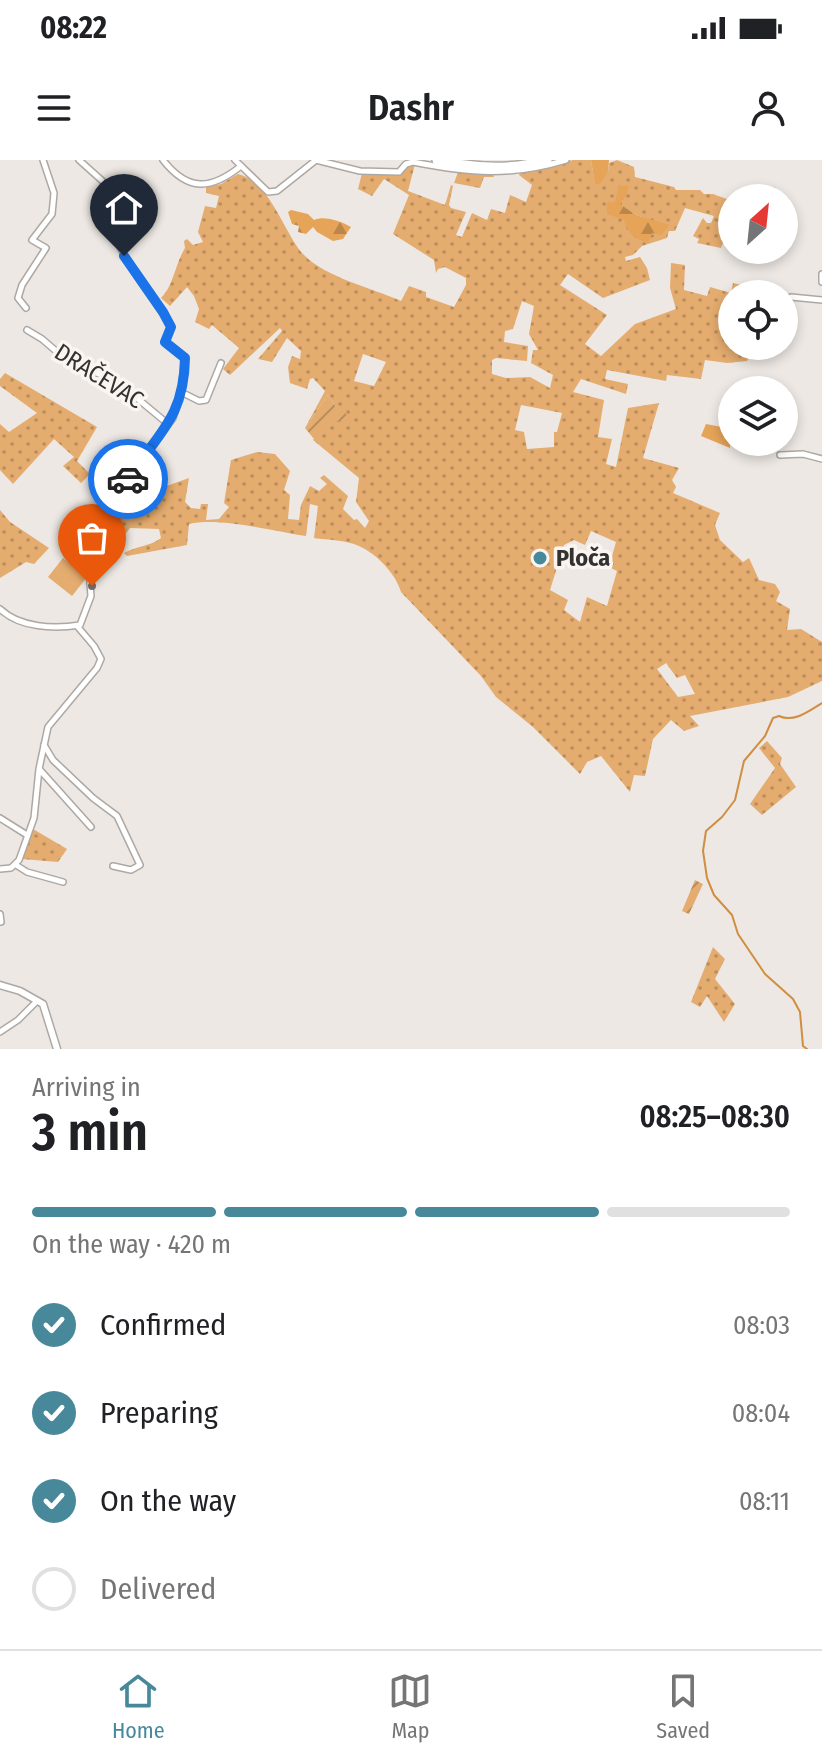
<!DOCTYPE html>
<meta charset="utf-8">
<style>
:root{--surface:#fff;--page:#f2f2f2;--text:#202124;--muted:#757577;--line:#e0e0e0;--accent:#47899a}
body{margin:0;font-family:"Fira Sans Condensed",sans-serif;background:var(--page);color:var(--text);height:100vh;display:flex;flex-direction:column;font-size:30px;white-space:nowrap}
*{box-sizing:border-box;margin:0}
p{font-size:26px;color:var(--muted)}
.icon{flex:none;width:44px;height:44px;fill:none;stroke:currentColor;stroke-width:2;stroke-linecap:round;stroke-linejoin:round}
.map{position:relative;height:889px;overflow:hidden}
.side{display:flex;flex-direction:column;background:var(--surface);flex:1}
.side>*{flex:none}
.needle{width:52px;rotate:27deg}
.buttons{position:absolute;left:718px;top:24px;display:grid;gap:16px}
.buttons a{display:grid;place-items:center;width:80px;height:80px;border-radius:50%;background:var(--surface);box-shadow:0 4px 12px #0003;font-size:40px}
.pin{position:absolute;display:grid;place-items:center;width:68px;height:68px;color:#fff;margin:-82px -34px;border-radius:50% 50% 50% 0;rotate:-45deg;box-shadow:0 0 8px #0007}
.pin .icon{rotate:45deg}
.courier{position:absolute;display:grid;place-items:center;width:80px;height:80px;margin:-40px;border:6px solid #1a73e8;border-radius:50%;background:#fff;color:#222;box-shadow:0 2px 10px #0007}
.head em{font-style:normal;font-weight:600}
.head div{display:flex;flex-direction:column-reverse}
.head{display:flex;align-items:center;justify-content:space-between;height:136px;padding:0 32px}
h1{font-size:52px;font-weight:600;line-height:60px}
.bar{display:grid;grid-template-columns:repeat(4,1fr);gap:12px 8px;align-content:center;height:96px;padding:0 32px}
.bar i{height:10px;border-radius:6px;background:var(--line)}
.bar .on{background:var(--accent)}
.bar p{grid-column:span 4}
ol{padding:0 32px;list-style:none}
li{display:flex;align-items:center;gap:24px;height:88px}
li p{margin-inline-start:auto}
li .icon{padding:8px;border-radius:50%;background:var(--accent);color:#fff;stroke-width:4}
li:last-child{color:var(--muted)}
li i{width:44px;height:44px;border:4px solid var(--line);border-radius:50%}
.status{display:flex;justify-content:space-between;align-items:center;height:56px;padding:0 40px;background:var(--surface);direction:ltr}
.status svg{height:22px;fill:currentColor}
header{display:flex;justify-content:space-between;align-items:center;height:104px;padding:0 32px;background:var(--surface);font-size:36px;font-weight:600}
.tabs{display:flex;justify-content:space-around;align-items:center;height:112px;border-top:2px solid var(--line);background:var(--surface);font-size:22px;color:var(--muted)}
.tabs a{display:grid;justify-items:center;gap:4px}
.tabs .on{color:var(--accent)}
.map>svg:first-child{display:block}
.grass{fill:url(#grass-dots);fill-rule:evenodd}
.forest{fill:url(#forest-firs)}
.garden{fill:url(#garden-furrows)}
.pitch{fill:#e5ac6f}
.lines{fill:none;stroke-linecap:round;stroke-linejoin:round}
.stream{stroke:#cf8e41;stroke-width:2}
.minor-casing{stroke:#ada8a4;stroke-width:8}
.tertiary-casing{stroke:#ada8a4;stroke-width:9}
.trunk-casing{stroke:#ada8a4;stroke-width:12}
.minor{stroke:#fff;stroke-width:5}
.tertiary{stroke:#fff;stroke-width:6}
.trunk{stroke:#fff;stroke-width:9}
.done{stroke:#75726f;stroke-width:8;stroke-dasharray:0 14.4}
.route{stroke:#1a73e8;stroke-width:10}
.poi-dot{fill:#47899a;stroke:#faf5f0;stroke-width:3}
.labels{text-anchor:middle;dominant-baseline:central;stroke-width:7;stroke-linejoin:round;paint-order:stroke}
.street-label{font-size:24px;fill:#343230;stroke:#faf5f0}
.poi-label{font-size:24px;font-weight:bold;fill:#343230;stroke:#faf5f0;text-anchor:start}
</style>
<div class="status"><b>08:22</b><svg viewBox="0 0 49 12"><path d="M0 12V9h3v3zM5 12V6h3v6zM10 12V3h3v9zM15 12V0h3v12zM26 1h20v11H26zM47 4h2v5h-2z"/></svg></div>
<header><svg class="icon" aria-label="menu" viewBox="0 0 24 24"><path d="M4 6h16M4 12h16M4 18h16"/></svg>Dashr<svg class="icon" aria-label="person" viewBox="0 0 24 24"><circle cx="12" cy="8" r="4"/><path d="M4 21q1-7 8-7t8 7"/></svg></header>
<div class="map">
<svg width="822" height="889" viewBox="0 0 822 889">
<defs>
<pattern id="grass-dots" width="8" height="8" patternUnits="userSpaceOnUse" patternTransform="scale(2)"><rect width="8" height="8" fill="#e5ac6f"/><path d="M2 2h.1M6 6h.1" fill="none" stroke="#ba8d5c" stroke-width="1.8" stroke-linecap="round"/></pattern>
<pattern id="forest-firs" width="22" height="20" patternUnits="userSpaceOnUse" patternTransform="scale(2)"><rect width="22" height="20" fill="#e6a458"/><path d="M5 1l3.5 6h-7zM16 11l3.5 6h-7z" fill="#bb8649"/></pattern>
<pattern id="garden-furrows" width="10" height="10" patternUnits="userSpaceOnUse" patternTransform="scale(2)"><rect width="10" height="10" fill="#e5ac6f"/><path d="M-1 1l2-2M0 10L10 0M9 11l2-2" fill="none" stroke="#ba8d5c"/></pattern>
</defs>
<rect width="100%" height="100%" fill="#ede8e3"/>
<g class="grass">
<path d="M573,0h18l4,24 13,-12 1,-9 8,-3 17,7 1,10 39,10 2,3h24l4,4h9l19,7v32l-5,-2 -6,17 -24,-5 2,-4 -6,-3 10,-18 4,5h4l3,-7 -29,-8 -10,23h-6l-2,7 -25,8 -9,9 -8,2 1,4 14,-4 7,11 3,12 -47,18 -35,-24 -8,11 47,30 -22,29 16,12 34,-32 41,-15 -6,-21 1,-25 14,2 -1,25 23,6 3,-9 21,6 2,-10 17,4 1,7h-19v52h22l-7,15 -20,2 -22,-3 -4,19 -34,-4 -1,6 -59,-11 -2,9 23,5 -2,10 -45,-15 -8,13 31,8 -6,37 14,2 -6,25 10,3 12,-59 31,-5 -16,55 36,10 -7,12 4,7 -3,6 47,20 -5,12 5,15 23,22 6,-4 10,22 16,4 5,8 -4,9 14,8 -3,21 14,-1 21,13v39l-34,16 -98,19 9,10 -15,5 -13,-11 -18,19 -8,37 -11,-1 -4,17 -29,-36 -14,6 -7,12 -47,-47 -37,-30 -15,-21 -80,-84c-5,-18 -24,-38 -42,-46 -13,-6 -31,-6 -45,-8l4,-32 -8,-2 -4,32c-32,-5 -87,-19 -117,-12l-2,21 -60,11 -3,-3c12,-7 25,-6 37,-15l-2,-9 -29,-1 -12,16 -13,-15v-6l19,-26 29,-6 36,-13 -4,24 6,6 9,1 1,-5h7l-2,16 13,-1 10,-12 -5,-4 7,-43 26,-8 18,2 15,17 -6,19 6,5 -2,24 11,1 2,-15 9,-19 9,5 8,-7 -7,-6 4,-3 24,21 -5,13 11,11 3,-1 8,9 4,-7 -13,-19 3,-24 -46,-38 23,-33 -8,-12 -23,33 20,-37 -12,-13 -3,1 -3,10 -17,-6 -2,-16 4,-11 8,3 1,-8 -14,-13 -15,24 -14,-3 24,-28 -2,-3 -50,47 -7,-6 16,-21 -27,-23 -3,4 -14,-7 4,-13 -5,-13 -7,-9 -17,19 -9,-8c13,-13 14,-34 24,-50l-1,-7 3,-2 6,6 10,-3 -5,-10 7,-26 11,2 3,-12 -13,-3v-6l15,-3 17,-10c33,8 46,60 66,81 21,22 68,33 97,46l8,-15 17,6v5l28,10 12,-22v-7l-21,-11 -7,2 -2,4 -2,-13 -41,-26 16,-39 -25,-16 -12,17 -14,-7 4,-16 37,1 9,-9 7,-1 -7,27 37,14 6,-20 2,1 -4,19 2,3 15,4 -10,23 6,2 10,-24 15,7 4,-11 14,4 5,-18 16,7 6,-17 -13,-10 1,-2zM615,41l21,14 33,11 -17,7 -28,-13 -17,-17zM522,141l12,5 -5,28 9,16h-5l-2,13 22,12 -3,13 -20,-11 -24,1 -14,-4v-14l4,-2 31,3 1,-15 -24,-4 1,-11 8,-2zM363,194l23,8 -12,24 -20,-5zM521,245l41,8 -5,19h-3v15l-27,2 -3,-17 -9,-2zM591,371l25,11 -7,25 8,4 -10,35 -20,-9 -7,25 -16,-12 4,-10 -18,-10 14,-45 10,-5 11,5zM666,503l11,15 8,-3 10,19 -17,3 -21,-28z"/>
<polygon points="458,12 493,15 494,17 484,17 480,28 454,23"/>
<polygon points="5,213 97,267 77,301 90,314 81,323 63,306 74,297 54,279 13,324 0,310 0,264 9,272 37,253 0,226 0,219"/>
<polygon points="0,350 10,362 49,388 34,404 26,402 0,418"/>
<polygon points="767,581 782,598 780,604 796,627 762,655 750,644 775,608 759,588"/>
<polygon points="33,669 67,689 58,702 22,699"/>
<polygon points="713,787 725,799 715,819 735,844 724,862 707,836 700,847 691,842"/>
</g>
<g class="forest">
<polygon points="591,0 609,0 608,12 601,23 595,25"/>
<path d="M619,25l10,1 -3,10 -6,8 16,11 34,10 -9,10 -9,-2 -4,10c-14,-5 -20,-9 -24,-23l-17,-6v-12l8,-1z"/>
<polygon points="764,26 775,27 777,38 743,38 746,28 756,35"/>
<path d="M291,50l17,4 6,6c10,-5 27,1 37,7l-8,12 -10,2 -16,-9 -4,-5 -7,7 -8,-2 1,-6 -7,-2 -4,-12z"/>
<polygon points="706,264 732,269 730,288 701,276"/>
</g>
<g class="garden">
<polygon points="328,235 336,247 345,249 347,260 326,264 314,279 305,268"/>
<polygon points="695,720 703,724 689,754 682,751"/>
</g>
<polygon class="pitch" points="63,398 87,417 72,436 48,417"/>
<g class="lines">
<path class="stream" d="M807,889l-4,-3 -3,-34 -7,-13 -28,-25 -27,-40 -6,-19 -18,-20 -7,-17 -4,-27 3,-20 16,-14 13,-17 9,-39 21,-25 8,-18 6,-2c15,7 30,-5 43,-13"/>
<g class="minor-casing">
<g id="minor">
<path d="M163,0c25,32 48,30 78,6"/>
<path d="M235,0l33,32 9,-1 39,-31 44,11 39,1 7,-8 7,-2c56,11 97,15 153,-2"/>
<polyline points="822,114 822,122"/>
<polyline points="791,137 822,140"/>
<polyline points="26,148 18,138 22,125 46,88 32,80 52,54 54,33 43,0"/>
<polyline points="27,170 42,179 63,197 120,224 168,264"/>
<polyline points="181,232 199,241 206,240 221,203"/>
<polyline points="780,295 803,294 822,299"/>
<path d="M0,449c20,19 54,20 80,16l11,-29 -2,-26 14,-48 28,-49 42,-55 8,-26 4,-34 -20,-16 6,-15c-10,-20 -58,-77 -54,-95 2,-7 8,-16 11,-24l-2,-6 -47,-42"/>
<polyline points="44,585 53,600 93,638 117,656 140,705 131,710 113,706"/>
<polyline points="40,610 91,667"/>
<polyline points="0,658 27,675"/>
<polyline points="16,705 27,712 63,722"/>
<polyline points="0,709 11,708 19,700 34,658 39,609 48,567 97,508 101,499 94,486 77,466"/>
<polyline points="0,754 1,762"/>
<polyline points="0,872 18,860 37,841"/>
</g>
</g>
<g class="tertiary-casing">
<polyline id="tertiary" points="0,825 20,831 43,844 57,889"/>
</g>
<g class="trunk-casing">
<path id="trunk" d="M437,0c35,8 74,11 110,0"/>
</g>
<use href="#minor" class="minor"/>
<use href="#tertiary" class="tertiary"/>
<use href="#trunk" class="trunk"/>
</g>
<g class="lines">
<path class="done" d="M92,426c-6,-40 18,-73 36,-107"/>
<path class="route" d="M124,96l39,56 8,15 -6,15 20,16c-1,60 -27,75 -57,121"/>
</g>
<circle class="poi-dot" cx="540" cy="398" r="8"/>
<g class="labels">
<g class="street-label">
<text transform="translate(99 216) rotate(32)">DRAČEVAC</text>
</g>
<g class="poi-label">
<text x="556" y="398">Ploča</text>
</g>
</g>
</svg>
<div class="buttons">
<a><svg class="needle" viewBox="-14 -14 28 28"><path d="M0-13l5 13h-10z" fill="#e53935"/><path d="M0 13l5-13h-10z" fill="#757577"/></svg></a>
<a><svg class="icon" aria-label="locate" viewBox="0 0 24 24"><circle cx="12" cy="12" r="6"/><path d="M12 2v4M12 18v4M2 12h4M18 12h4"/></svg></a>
<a><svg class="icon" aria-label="layers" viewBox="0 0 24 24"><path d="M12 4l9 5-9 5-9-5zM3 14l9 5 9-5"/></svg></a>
</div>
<div class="pin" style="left:92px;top:426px;background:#ea580c"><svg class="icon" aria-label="bag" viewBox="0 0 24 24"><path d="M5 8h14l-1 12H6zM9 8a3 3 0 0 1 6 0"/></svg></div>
<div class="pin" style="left:124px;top:96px;background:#1f2937"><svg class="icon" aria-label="home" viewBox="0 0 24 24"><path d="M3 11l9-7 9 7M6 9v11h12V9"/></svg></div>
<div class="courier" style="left:128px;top:319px"><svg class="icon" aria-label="car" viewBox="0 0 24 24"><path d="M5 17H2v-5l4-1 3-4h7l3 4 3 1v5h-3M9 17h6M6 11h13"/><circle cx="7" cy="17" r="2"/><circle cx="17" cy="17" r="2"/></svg></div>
</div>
<section class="side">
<div class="head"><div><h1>3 min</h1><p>Arriving in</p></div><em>08:25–08:30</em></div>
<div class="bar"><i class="on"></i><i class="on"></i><i class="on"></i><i></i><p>On the way · 420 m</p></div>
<ol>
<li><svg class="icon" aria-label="check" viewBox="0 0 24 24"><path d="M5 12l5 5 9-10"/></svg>Confirmed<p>08:03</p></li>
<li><svg class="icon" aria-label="check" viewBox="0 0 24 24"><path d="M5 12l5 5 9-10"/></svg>Preparing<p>08:04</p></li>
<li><svg class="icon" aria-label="check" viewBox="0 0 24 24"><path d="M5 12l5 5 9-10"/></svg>On the way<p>08:11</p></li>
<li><i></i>Delivered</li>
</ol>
</section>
<nav class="tabs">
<a class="on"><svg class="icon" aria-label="home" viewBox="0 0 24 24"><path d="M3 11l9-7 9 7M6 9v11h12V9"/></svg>Home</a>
<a><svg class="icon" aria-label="map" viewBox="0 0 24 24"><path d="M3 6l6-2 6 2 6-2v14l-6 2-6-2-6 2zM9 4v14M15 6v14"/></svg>Map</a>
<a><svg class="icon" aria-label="saved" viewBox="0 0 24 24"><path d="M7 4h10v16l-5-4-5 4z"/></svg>Saved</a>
</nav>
